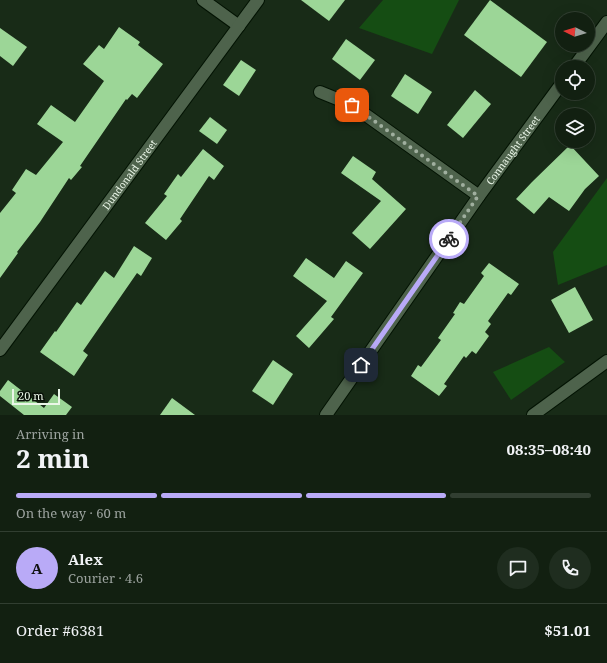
<!DOCTYPE html>
<meta charset="utf-8">
<style>
:root{--surface:#122011;--page:#1f2d1f;--text:#f1f3f6;--muted:#9ca39f;--line:#313e31;--accent:#b9aaf7}
body{margin:0;font-family:"Noto Serif",serif;background:var(--page);color:var(--text);height:100vh;display:flex;flex-direction:column;font-size:15px;white-space:nowrap}
*{box-sizing:border-box;margin:0}
p{font-size:13px;color:var(--muted)}
.icon{flex:none;width:22px;height:22px;fill:none;stroke:currentColor;stroke-width:2;stroke-linecap:round;stroke-linejoin:round}
.map{position:relative;height:415px;overflow:hidden}
.sheet{display:flex;flex-direction:column;background:var(--surface);flex:1}
.sheet>*{flex:none}
.needle{width:26px;rotate:275deg}
.tools{position:absolute;left:555px;top:12px;display:grid;gap:8px}
.tools a{display:grid;place-items:center;width:40px;height:40px;border-radius:50%;background:var(--surface);box-shadow:0 4px 16px #0002,0 0 0 1px var(--line);font-size:20px}
.scale{position:absolute;left:12px;bottom:10px;width:48px;box-sizing:border-box;padding-left:4px;border:2px solid #eaf6e8;border-top:0;font-size:11px;line-height:14px;white-space:nowrap;color:#eaf6e8;-webkit-text-stroke:3px #091108;paint-order:stroke}
.pin{position:absolute;display:grid;place-items:center;width:34px;height:34px;color:#fff;margin:-17px;border-radius:8px;box-shadow:0 2px 6px #0006}
.courier{position:absolute;display:grid;place-items:center;width:40px;height:40px;margin:-20px;border:3px solid #b9aaf7;border-radius:50%;background:#fff;color:#222;box-shadow:0 1px 5px #0007}
.headline em{font-style:normal;font-weight:700}
.headline div{display:flex;flex-direction:column-reverse}
.headline{display:flex;align-items:center;justify-content:space-between;height:68px;padding:0 16px}
h1{font-size:26px;font-weight:700;line-height:30px}
.bar{display:grid;grid-template-columns:repeat(4,1fr);gap:6px 4px;align-content:center;height:48px;padding:0 16px}
.bar i{height:5px;border-radius:3px;background:var(--line)}
.bar .selected{background:var(--accent)}
.bar p{grid-column:span 4}
.line{display:flex;align-items:center;gap:10px;padding:0 16px;border-top:1px solid var(--line)}
.line div{flex:1}
.round{display:grid;place-items:center;flex:none;width:42px;height:42px;border-radius:21px;background:var(--page)}
.map>svg:first-child{display:block}
.green{fill:#154d13}
.building{fill:#9cd697}
.lines{fill:none;stroke-linecap:round;stroke-linejoin:round}
.street-casing{stroke:#031303;stroke-width:14}
.secondary-casing{stroke:#031303;stroke-width:14}
.street{stroke:#4e634c;stroke-width:12}
.secondary{stroke:#4e634c;stroke-width:12}
.done{stroke:#a0af9f;stroke-width:4;stroke-dasharray:0 7.2}
.route{stroke:#b9aaf7;stroke-width:5}
.labels{text-anchor:middle;dominant-baseline:central;stroke-width:4;stroke-linejoin:round;paint-order:stroke}
.street-label{font-size:10px;fill:#eaf6e8;stroke:#091108}
</style>
<div class="map">
<svg width="607" height="415" viewBox="0 0 607 415">
<rect width="100%" height="100%" fill="#182b17"/>
<g class="green">
<polygon points="383,0 459,0 432,54 359,28"/>
<polygon points="607,178 607,265 558,285 553,252"/>
<polygon points="549,347 565,362 511,400 493,372"/>
</g>
<g class="building">
<polygon points="301,0 345,0 329,21"/>
<polygon points="490,0 547,42 521,77 464,35"/>
<polygon points="119,27 140,42 138,45 163,64 137,98 132,94 127,100 126,99 80,166 82,167 71,180 69,178 40,222 17,252 18,253 0,278 0,213 16,193 12,190 26,169 36,175 63,142 37,124 51,105 75,122 104,81 83,64 99,45 104,49"/>
<polygon points="0,28 27,47 13,66 0,56"/>
<polygon points="346,39 375,60 360,80 332,59"/>
<polygon points="241,60 256,70 239,96 223,85"/>
<polygon points="405,74 432,92 418,114 391,96"/>
<polygon points="475,90 491,104 463,138 447,125"/>
<polygon points="210,117 227,130 217,144 199,131"/>
<polygon points="570,145 599,176 585,189 569,211 549,197 534,214 516,199 532,182"/>
<polygon points="203,149 224,166 214,180 209,176 180,219 182,221 166,240 145,223 167,196 164,194 178,174 181,177"/>
<polygon points="353,156 376,172 372,179 406,209 370,249 352,233 381,201 341,173"/>
<polygon points="134,246 152,258 141,276 137,273 83,351 88,355 74,376 40,352 55,331 56,332 77,302 81,305 105,271 114,278"/>
<polygon points="306,258 334,278 346,261 363,273 331,317 334,319 309,348 296,336 327,301 293,276"/>
<polygon points="489,263 519,284 511,295 508,293 488,321 491,324 485,332 489,336 476,354 472,351 466,358 464,356 444,384 447,386 439,396 411,376 418,365 421,367 441,340 438,338 455,314 453,313 460,302 464,304 484,276 481,273"/>
<polygon points="575,287 593,320 569,333 551,300"/>
<polygon points="273,360 293,374 273,405 252,391"/>
<polygon points="8,380 44,408 54,394 72,407 66,415 24,415 0,396 0,391"/>
<polygon points="172,398 195,415 160,415"/>
</g>
<g class="lines">
<g class="street-casing">
<g id="street">
<polyline points="574,67 607,22"/>
<polyline points="320,92 352,105 479,196"/>
<path id="s1" d="M326,415l153,-219 83,-113"/>
<polyline points="533,415 607,361"/>
</g>
</g>
<g class="secondary-casing">
<g id="secondary">
<polyline points="203,0 239,26"/>
<path id="s2" d="M0,350l258,-350"/>
</g>
</g>
<use href="#street" class="street"/>
<use href="#secondary" class="secondary"/>
</g>
<g class="lines">
<polyline class="done" points="352,105 478,196 449,239"/>
<polyline class="route" points="361,365 449,239"/>
</g>
<g class="labels">
<g class="street-label">
<text stroke="none"><textPath href="#s1" startOffset="324">Connaught Street</textPath></text>
<text stroke="none"><textPath href="#s2" startOffset="218">Dundonald Street</textPath></text>
</g>
</g>
</svg>
<div class="tools">
<a><svg class="needle" viewBox="-14 -14 28 28"><path d="M0-13l5 13h-10z" fill="#e53935"/><path d="M0 13l5-13h-10z" fill="#9ca39f"/></svg></a>
<a><svg class="icon" aria-label="locate" viewBox="0 0 24 24"><circle cx="12" cy="12" r="6"/><path d="M12 2v4M12 18v4M2 12h4M18 12h4"/></svg></a>
<a><svg class="icon" aria-label="layers" viewBox="0 0 24 24"><path d="M12 4l9 5-9 5-9-5zM3 14l9 5 9-5"/></svg></a>
</div>
<div class="scale">20 m</div>
<div class="pin" style="left:352px;top:105px;background:#ea580c"><svg class="icon" aria-label="bag" viewBox="0 0 24 24"><path d="M5 8h14l-1 12H6zM9 8a3 3 0 0 1 6 0"/></svg></div>
<div class="pin" style="left:361px;top:365px;background:#1f2937"><svg class="icon" aria-label="home" viewBox="0 0 24 24"><path d="M3 11l9-7 9 7M6 9v11h12V9"/></svg></div>
<div class="courier" style="left:449px;top:239px"><svg class="icon" aria-label="bike" viewBox="0 0 24 24"><circle cx="6" cy="16" r="4"/><circle cx="18" cy="16" r="4"/><path d="M6 16l4-8h5l3 8M10 8l3 8H6M13 5h3"/></svg></div>
</div>
<section class="sheet">
<div class="headline"><div><h1>2 min</h1><p>Arriving in</p></div><em>08:35–08:40</em></div>
<div class="bar"><i class="selected"></i><i class="selected"></i><i class="selected"></i><i></i><p>On the way · 60 m</p></div>
<div class="line" style="height:72px"><b class="round" style="background:var(--accent);color:#111">A</b><div><b>Alex</b><p>Courier · 4.6</p></div><a class="round"><svg class="icon" aria-label="chat" viewBox="0 0 24 24"><path d="M4 5h16v11H9l-5 4z"/></svg></a><a class="round"><svg class="icon" aria-label="phone" viewBox="0 0 24 24"><path d="M5 4h4l2 5-3 2q2 4 5 5l2-3 5 2v4C11 20 4 13 5 4z"/></svg></a></div>
<div class="line" style="height:52px"><div>Order #6381</div><b>$51.01</b></div>
</section>
